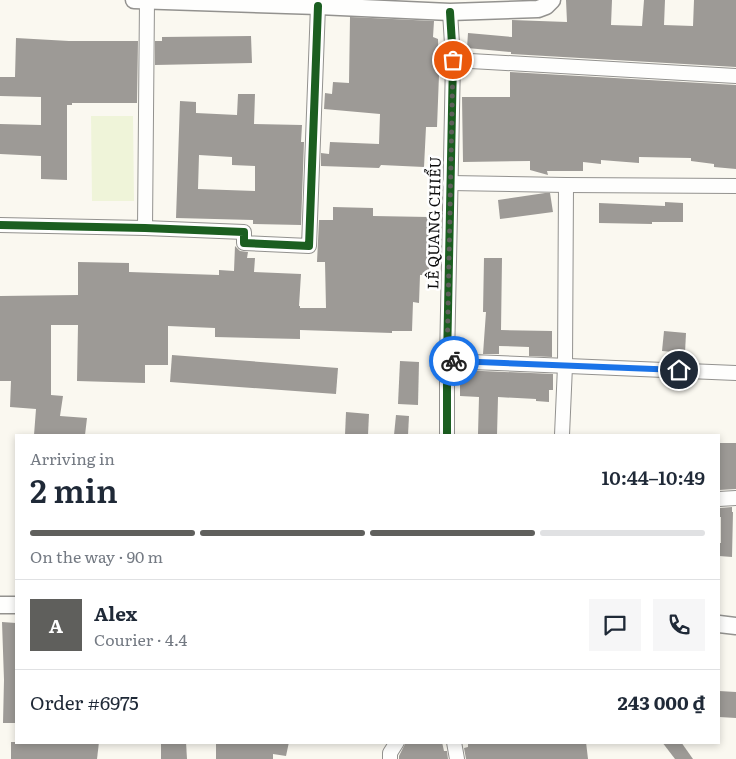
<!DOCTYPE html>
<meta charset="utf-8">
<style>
:root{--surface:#fff;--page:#f6f6f7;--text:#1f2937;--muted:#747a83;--line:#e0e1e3;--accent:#5f5f5c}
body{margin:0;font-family:Literata,serif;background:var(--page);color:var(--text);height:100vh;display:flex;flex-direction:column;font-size:19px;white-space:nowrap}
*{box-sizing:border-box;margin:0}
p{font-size:16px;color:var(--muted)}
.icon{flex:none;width:28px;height:28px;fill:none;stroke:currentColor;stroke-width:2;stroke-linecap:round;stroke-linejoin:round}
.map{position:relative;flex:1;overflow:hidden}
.details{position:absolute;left:15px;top:434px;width:705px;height:310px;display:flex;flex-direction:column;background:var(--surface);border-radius:0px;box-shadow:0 2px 8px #0003}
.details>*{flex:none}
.pin{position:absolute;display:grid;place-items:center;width:42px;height:42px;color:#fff;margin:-21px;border:2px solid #fff;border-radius:50%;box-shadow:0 1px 5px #0007}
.courier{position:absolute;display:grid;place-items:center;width:50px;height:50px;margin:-25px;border:4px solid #1a73e8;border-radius:50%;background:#fff;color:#222;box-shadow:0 1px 6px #0007}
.summary em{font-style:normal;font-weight:600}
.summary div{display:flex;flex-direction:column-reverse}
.summary{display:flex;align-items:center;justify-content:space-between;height:85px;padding:0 15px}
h1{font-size:32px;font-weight:600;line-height:38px}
.bar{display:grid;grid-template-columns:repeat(4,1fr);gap:8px 5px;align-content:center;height:60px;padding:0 15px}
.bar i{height:6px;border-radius:4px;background:var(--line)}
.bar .current{background:var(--accent)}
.bar p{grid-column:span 4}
.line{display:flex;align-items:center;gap:12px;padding:0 15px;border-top:1px solid var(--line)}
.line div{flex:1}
.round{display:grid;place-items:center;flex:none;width:52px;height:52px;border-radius:0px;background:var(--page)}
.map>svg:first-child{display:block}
.pitch{fill:#eff4d9}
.building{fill:#9d9a96;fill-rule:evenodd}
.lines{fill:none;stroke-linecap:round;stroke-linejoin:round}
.minor-casing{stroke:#93928f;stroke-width:16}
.tertiary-casing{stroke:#93928f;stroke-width:19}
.minor{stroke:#fefefd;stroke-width:14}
.tertiary{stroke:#fefefd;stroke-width:16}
.cycleway-casing{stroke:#fff;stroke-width:11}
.cycleway{stroke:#1b5e20;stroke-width:8}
.done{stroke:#5f5f5c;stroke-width:5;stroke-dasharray:0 9}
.route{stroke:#1a73e8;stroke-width:6}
.labels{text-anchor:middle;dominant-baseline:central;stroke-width:5;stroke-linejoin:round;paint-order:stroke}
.street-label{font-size:15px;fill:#0c0c0c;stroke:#fff}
</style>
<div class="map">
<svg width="736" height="759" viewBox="0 0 736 759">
<rect width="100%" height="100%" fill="#faf8f0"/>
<polygon class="pitch" points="91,116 133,116 134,201 92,201"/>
<g class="building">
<polygon points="566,0 612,0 611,25 642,26 644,0 665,0 664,25 693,26 694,0 736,0 736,67 511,54 511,52 467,48 468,33 512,37 512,20 567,22"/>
<polygon points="350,17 434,21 433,37 438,39 439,75 437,127 426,127 424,167 381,165 379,168 321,166 321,153 329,154 330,142 379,144 380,114 324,109 325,93 332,94 333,82 349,83"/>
<polygon points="251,36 252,63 155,65 155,41 162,41 162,37"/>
<polygon points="16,38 69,41 138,41 137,103 72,103 72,105 67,105 67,180 41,179 41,156 0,154 0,124 41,125 41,97 0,96 0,77 15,77"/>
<polygon points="510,72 736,85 736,169 714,167 714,164 691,161 691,158 639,157 639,163 601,160 601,164 583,162 583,171 547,171 548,175 530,170 530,161 463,162 462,97 510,97"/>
<path d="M238,94h17l-1,30 48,1 -1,17h3l-3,83 -48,-1v-4l-77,-2 4,-117 16,1v11l41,2zM199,155l33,2v8l23,1v25l-57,-2z"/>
<polygon points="545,193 550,193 553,212 500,219 498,200"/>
<polygon points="665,202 683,203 683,222 652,222 652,224 599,223 599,203 665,206"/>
<polygon points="333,207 373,208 373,216 429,217 429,275 420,275 419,303 413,302 412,331 392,331 392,333 300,330 300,339 215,337 215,328 168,326 168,365 145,365 145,383 77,381 78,325 51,325 51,395 63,396 60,416 87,418 85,435 34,435 36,409 10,407 11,381 0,381 0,296 78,295 78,262 129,263 129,272 219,275 219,270 234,271 235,246 240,251 248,252 247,258 255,258 254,272 301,274 299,306 300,306 300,308 326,308 325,262 317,262 319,220 333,220"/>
<polygon points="484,258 502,258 501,330 552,331 552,357 529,356 529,347 499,346 499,354 483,354 486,312 483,312"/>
<polygon points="664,331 686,333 685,353 662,351"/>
<polygon points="172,355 338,368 336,394 170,382"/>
<polygon points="400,361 419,362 418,405 398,404"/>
<polygon points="460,370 553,374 553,390 549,390 549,402 536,401 536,399 498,397 497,435 478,434 479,397 460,396"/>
<polygon points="346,412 369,414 368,435 345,435"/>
<polygon points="396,415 409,416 408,435 394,435"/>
<polygon points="719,443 736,443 736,489 719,490"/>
<polygon points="732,507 732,512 733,512 732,557 719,556 719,543 721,543 721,517 720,517 720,508"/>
<polygon points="2,622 16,623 16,723 3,723 4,680"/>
<polygon points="719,691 736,692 736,718 719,717"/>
<polygon points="11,742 99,742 97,759 11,759"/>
<polygon points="161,742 186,742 187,759 161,759"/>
<polygon points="216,742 289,742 286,756 273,754 273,759 216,759"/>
<polygon points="406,742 442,742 444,751 447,751 448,759 399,759 399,756"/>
<polygon points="468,742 586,742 588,759 466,759 464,748 468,747"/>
<polygon points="662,742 681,742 693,759 675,759"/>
</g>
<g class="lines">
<g class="minor-casing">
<g id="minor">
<polyline points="453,60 736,76"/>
<polyline points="450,183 566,185 736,186"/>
<polyline points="0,225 145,228 244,232 244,243 309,246 318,6"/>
<polyline points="145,228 147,0"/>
<polyline points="447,361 736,373"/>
<polyline points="447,435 447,361 453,60 450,12"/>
<polyline points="562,435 565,366 566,185"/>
<polyline points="719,499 736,498"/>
<polyline points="454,742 457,759"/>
<polyline points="390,759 390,753 397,742"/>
</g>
</g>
<g class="tertiary-casing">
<g id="tertiary">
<polyline points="134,0 318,6 450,12 538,9 546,6 552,0"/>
<polyline points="0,605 16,605"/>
<polyline points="719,624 736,626"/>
</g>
</g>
<use href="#minor" class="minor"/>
<use href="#tertiary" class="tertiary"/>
<g class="cycleway-casing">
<g id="cycleway">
<polyline points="0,225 145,228 244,232 244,243 309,246 318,6"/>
<polyline points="447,435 447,361 453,60 450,12"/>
</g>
</g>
<use href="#cycleway" class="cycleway"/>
</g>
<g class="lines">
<polyline class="done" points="453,60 447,361 454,361"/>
<polyline class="route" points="454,361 679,370"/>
</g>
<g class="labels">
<g class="street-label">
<text transform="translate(433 223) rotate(-89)">LÊ QUANG CHIỂU</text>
</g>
</g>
</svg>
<div class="pin" style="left:453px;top:60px;background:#ea580c"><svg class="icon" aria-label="bag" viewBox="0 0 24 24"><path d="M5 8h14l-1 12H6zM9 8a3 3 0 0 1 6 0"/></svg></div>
<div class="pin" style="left:679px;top:370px;background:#1f2937"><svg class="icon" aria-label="home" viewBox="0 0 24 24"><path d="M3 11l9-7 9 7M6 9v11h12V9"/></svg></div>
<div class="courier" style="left:454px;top:361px"><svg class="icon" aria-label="bike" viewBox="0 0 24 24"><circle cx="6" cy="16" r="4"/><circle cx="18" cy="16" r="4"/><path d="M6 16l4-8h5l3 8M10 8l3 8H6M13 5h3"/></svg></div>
<section class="details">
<div class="summary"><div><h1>2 min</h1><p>Arriving in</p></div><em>10:44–10:49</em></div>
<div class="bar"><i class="current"></i><i class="current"></i><i class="current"></i><i></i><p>On the way · 90 m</p></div>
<div class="line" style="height:90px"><b class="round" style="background:var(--accent);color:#fff">A</b><div><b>Alex</b><p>Courier · 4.4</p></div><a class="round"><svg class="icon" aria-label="chat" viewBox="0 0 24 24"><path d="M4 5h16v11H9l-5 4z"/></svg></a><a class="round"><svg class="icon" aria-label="phone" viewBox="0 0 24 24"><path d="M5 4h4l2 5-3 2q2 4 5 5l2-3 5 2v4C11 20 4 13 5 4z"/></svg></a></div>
<div class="line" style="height:65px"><div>Order #6975</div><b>243 000 ₫</b></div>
</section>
</div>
